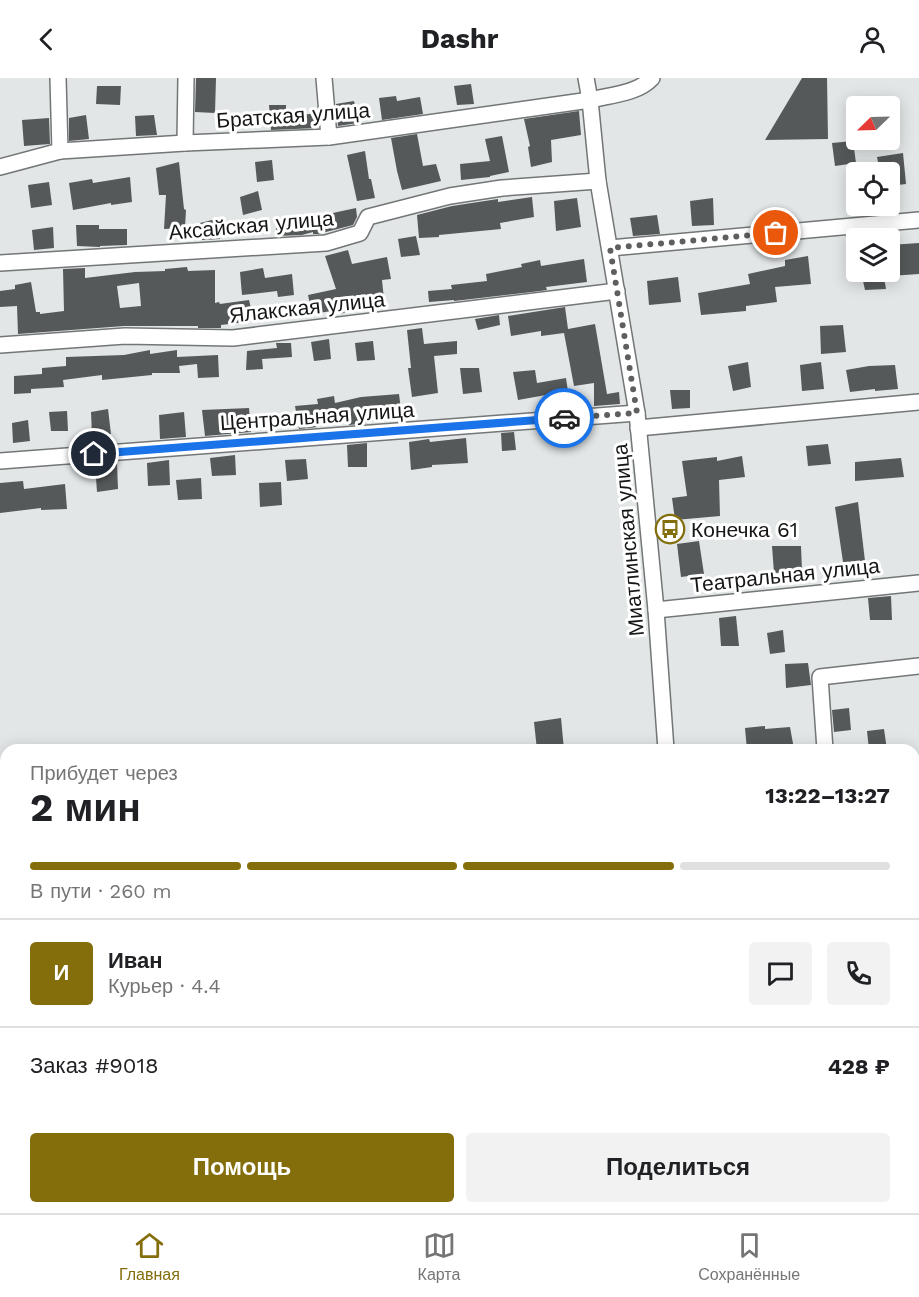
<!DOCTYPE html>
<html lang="ru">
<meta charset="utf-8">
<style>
:root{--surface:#fff;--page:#f2f2f2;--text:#202124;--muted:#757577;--line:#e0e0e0;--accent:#846e0c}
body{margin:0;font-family:"Work Sans",sans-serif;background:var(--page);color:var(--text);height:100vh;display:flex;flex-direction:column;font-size:22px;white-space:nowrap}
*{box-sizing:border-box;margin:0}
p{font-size:20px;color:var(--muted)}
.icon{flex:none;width:33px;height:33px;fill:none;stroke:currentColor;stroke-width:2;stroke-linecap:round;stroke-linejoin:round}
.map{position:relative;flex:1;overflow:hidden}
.panel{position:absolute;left:0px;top:666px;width:920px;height:470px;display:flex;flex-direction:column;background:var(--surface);border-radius:18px 18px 0 0;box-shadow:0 3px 15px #0003}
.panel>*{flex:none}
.needle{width:39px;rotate:247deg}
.controls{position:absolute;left:846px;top:18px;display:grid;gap:12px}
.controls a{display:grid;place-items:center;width:54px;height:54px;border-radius:6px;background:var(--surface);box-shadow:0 3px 15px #0003;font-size:30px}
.pin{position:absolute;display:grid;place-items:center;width:51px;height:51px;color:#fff;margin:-26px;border:3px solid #fff;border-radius:50%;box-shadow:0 2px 6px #0007}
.courier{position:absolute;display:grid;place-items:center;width:60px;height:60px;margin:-30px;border:4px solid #1a73e8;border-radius:50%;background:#fff;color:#222;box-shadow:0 2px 8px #0007}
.headline em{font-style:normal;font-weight:700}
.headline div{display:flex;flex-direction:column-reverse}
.headline{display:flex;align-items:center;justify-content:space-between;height:102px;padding:0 30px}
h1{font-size:39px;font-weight:700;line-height:45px}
.bar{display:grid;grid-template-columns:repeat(4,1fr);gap:9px 6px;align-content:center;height:72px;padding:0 30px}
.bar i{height:8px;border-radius:4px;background:var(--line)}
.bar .current{background:var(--accent)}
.bar p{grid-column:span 4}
.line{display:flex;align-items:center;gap:15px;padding:0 30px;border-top:2px solid var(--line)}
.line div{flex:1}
.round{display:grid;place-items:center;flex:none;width:63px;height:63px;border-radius:6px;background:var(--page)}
.action{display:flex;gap:12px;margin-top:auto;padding:12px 30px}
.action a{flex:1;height:69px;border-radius:6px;background:var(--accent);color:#fff;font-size:24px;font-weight:700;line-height:69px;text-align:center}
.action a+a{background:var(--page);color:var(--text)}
header{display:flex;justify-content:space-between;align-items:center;height:78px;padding:0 30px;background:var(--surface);font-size:27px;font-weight:700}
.dock{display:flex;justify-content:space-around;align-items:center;height:84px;border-top:2px solid var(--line);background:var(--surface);font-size:16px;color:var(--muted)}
.dock a{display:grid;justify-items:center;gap:3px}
.dock .current{color:var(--accent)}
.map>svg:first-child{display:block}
.building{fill:#56595a;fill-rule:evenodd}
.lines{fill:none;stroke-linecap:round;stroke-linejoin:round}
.minor-casing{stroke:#737677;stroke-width:18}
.minor{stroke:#fff;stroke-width:15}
.done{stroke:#5d5f60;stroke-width:6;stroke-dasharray:0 10.8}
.route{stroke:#1a73e8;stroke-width:8}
.labels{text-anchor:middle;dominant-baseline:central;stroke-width:6;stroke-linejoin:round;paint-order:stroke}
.street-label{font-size:21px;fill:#151617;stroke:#fff}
.poi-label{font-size:21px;fill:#151617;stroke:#fff;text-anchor:start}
</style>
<header><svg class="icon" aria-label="back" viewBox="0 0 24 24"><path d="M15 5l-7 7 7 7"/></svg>Dashr<svg class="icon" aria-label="person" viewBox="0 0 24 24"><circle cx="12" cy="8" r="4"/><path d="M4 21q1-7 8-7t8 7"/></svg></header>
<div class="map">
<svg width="919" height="1135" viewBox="0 0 919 1135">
<rect width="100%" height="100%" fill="#e2e6e7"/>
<g class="building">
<polygon points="196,0 216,0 215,35 195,34"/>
<polygon points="802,0 827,0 828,61 765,62"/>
<polygon points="471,6 474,26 457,27 454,8"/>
<polygon points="97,8 121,8 120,27 96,26"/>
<polygon points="396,18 397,23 420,19 423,36 382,42 379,20"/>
<polygon points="354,23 358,45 338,48 336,26"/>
<polygon points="269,27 286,27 286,39 317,35 318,50 271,52"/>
<polygon points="579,33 581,57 551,62 552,84 531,89 528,69 530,68 524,41"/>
<polygon points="86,37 89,61 69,63 69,40"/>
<polygon points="154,37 157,57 136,58 135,38"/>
<polygon points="49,40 50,66 24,68 22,42"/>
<polygon points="417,56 423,88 436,86 441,103 402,112 397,93 391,60"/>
<polygon points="502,58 509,94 490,98 490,99 461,102 460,86 490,83 485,61"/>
<polygon points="853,63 856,85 835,88 832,65"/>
<polygon points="365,73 369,101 371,101 375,120 357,123 347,77"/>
<polygon points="903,75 906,106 890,108 890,94 880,94 877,79"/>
<polygon points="272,82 274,102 257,104 255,84"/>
<polygon points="179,84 184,131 186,132 185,150 164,151 166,117 159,117 156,90"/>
<polygon points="130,99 132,124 111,127 111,125 73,132 69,105 92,101 93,105"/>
<polygon points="49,104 52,127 31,130 28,107"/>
<polygon points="258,113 262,132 243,137 240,119"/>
<polygon points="532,119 534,139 500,145 501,151 439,157 439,159 419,160 417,137 452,128 498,121 498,124"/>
<polygon points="577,120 581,149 556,153 554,123"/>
<polygon points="713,120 714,147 692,148 690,123"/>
<polygon points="356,130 357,139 353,147 318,156 313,156 313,154 302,157 278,158 276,150 298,143 299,145 328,136"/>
<polygon points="657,137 660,156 633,158 630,140"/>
<polygon points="216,141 220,161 202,162 200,145"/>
<polygon points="76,147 99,147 99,151 127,151 127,167 100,168 100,169 77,168"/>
<polygon points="53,149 54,170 34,172 32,152"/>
<polygon points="416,158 420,177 401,179 398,161"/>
<polygon points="919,165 919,196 890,198 890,167"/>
<polygon points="348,172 352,186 387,179 391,201 382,202 385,231 369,232 369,230 339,236 338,232 312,236 308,217 336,211 325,178"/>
<polygon points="808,178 811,206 775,209 777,224 746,228 746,233 701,237 698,215 750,206 748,196 785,188 785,182"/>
<polygon points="584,181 587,204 546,209 547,212 540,213 454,223 454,222 429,224 428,213 452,211 451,207 487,203 486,196 522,189 521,186 540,182 541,188"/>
<path d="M187,189l1,4 27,-1v33l4,-1 1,2 29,-4 5,21 -33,4v3h-23v-2h-74l-106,8 -1,-28 -17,1v-16l15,-2v-4l16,-3 5,30h4v2l24,-3 -1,-42 22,-1v10l50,-6 30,-1v-2zM139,205l2,23 -21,2 -3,-22z"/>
<polygon points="263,190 265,200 292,196 294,217 278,219 277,213 242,217 240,194"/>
<polygon points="861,194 883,194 886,211 865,212"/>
<polygon points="678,199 681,224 649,227 647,203"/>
<polygon points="565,229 568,251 595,246 607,316 619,314 620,326 594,328 594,305 574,308 564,255 541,258 541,253 511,258 508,238"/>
<polygon points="499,237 500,247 478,252 475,241"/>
<polygon points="843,247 846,274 821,276 820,248"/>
<polygon points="422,250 424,266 457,263 457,276 434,278 438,315 412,319 408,290 411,290 407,252"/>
<polygon points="329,261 331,281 314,283 311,264"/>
<polygon points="373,263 375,282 357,283 355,265"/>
<polygon points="276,265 291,265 292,279 262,281 263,291 246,292 247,273 277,270"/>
<polygon points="150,272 150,276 177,272 177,279 218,277 219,299 198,300 197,286 179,288 180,295 152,295 152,297 102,302 102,297 63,302 64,309 31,311 31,315 14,316 14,298 42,296 42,290 66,288 66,279 124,277"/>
<polygon points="748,284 751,309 733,313 728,288"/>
<polygon points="821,284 824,311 802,313 800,287"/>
<polygon points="895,287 898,311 875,313 875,311 850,314 846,292 869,288"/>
<polygon points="460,290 479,290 482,314 463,316"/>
<polygon points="535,292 537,305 566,300 570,327 548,329 546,317 518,322 513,294"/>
<polygon points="670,312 690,312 690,330 672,331"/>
<polygon points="399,316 402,340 367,343 368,345 349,347 348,343 317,348 318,349 299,351 295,328 318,326 317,321 334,318 335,325 361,319"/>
<polygon points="249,330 251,354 205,358 202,332"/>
<polygon points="108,331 111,356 92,357 91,334"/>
<polygon points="67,333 68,353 51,353 49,334"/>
<polygon points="184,334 186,359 160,361 159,337"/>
<polygon points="28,342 30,363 13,365 12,345"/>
<polygon points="514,354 516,372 502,373 501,355"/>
<polygon points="466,360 468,385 432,387 432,389 411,392 409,364 429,361 430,364"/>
<polygon points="367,365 367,389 348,389 347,367"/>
<polygon points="828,366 831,386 808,388 806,368"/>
<polygon points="235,377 236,397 212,398 210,380"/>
<polygon points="742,378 745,399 719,402 720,438 675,442 672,420 687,418 682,383 717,379 717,383"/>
<polygon points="901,380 904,399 855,403 855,384"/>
<polygon points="306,381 308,401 287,403 285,382"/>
<polygon points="169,382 170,407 148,408 147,385"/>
<polygon points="117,385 118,411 97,414 95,386"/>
<polygon points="201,400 202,421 178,422 176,402"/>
<polygon points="23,403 24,411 65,406 67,431 41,432 41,430 0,435 0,405"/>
<polygon points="281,404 282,427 260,429 259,405"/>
<polygon points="858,424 865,483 843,484 835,429"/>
<polygon points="699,463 704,496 681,499 677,466"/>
<polygon points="772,468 801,468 802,493 774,495"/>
<polygon points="891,518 892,542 870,542 868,520"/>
<polygon points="736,538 739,568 721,568 719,540"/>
<polygon points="783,552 785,574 770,576 767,555"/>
<polygon points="808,585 811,607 786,610 785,586"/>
<polygon points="849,630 851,652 834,654 832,632"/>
<polygon points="561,640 564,672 537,672 534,644"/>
<polygon points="765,648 765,651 790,649 794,671 775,672 774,668 747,672 745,650"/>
<polygon points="884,651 887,672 869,672 867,653"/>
</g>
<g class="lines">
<g class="minor-casing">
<g id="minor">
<polyline points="58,0 60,73"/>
<polyline points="324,0 329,59"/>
<polyline points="586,0 590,22 598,103 637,335 656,532 666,672"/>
<polyline points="185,65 186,0"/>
<path d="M0,89l60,-16 125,-8 144,-6 261,-37c20,-5 47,-6 62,-22"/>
<polyline points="610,170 919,142"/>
<polyline points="0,185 326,165 360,155 368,139 450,118 502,110 598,103"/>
<polyline points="0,267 125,258 233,260 617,213"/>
<polyline points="638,350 919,324"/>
<polyline points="0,383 637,335"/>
<polyline points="656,532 919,505"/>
<polyline points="825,672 820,599 919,588"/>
<polyline points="914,814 919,813"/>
<polyline points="914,1040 919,1040"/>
<polyline points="712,1130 712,1135"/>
</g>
</g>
<use href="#minor" class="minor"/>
</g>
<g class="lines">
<polyline class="done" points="564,340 637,335 610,170 776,155"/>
<polyline class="route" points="94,376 564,340"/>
</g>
<defs>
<g id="bus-ring" transform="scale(1.5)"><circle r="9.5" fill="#fff" stroke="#846e0c" stroke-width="1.5"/><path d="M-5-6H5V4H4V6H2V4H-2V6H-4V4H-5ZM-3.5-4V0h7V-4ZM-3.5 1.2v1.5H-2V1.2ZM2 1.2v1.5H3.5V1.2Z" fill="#846e0c"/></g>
</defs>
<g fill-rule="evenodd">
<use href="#bus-ring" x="670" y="451"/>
</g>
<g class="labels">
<g class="street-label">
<text transform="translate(293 37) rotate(-4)">Братская улица</text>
<text transform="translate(251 147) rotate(-5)">Аксайская улица</text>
<text transform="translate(307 229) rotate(-6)">Ялакская улица</text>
<text transform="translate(317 338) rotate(-4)">Центральная улица</text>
<text transform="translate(628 462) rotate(-95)">Миатлинская улица</text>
<text transform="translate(785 497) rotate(-6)">Театральная улица</text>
</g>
<g class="poi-label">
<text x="691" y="451">Конечка 61</text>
</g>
</g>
</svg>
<div class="controls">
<a><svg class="needle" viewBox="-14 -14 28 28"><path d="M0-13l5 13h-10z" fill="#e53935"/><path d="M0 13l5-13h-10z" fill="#757577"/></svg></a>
<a><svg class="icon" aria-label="locate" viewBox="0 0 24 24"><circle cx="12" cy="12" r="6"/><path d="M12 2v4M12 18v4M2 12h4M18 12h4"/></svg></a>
<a><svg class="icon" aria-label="layers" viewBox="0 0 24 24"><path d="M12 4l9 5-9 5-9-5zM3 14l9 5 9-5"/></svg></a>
</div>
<div class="pin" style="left:776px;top:155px;background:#ea580c"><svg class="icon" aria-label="bag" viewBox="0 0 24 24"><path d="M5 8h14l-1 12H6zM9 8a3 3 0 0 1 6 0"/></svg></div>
<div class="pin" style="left:94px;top:376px;background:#1f2937"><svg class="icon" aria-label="home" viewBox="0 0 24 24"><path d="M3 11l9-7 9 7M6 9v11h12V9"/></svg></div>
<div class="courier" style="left:564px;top:340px"><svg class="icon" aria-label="car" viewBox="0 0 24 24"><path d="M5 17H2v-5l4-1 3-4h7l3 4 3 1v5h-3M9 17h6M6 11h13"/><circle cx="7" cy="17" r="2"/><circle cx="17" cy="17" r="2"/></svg></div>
<section class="panel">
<div class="headline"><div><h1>2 мин</h1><p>Прибудет через</p></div><em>13:22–13:27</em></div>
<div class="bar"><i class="current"></i><i class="current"></i><i class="current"></i><i></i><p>В пути · 260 m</p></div>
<div class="line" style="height:108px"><b class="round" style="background:var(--accent);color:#fff">И</b><div><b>Иван</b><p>Курьер · 4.4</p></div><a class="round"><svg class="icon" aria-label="chat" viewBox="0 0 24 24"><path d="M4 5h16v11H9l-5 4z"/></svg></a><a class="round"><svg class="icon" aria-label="phone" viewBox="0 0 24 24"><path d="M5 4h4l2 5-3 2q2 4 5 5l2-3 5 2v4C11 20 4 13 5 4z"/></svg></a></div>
<div class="line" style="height:78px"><div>Заказ #9018</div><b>428 ₽</b></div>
<div class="action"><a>Помощь</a><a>Поделиться</a></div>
</section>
</div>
<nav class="dock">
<a class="current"><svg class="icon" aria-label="home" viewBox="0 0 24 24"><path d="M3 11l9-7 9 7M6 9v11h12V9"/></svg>Главная</a>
<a><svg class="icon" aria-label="map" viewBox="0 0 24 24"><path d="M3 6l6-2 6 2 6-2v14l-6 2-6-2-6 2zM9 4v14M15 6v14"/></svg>Карта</a>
<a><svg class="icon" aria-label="saved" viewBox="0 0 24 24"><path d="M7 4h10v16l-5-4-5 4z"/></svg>Сохранённые</a>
</nav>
